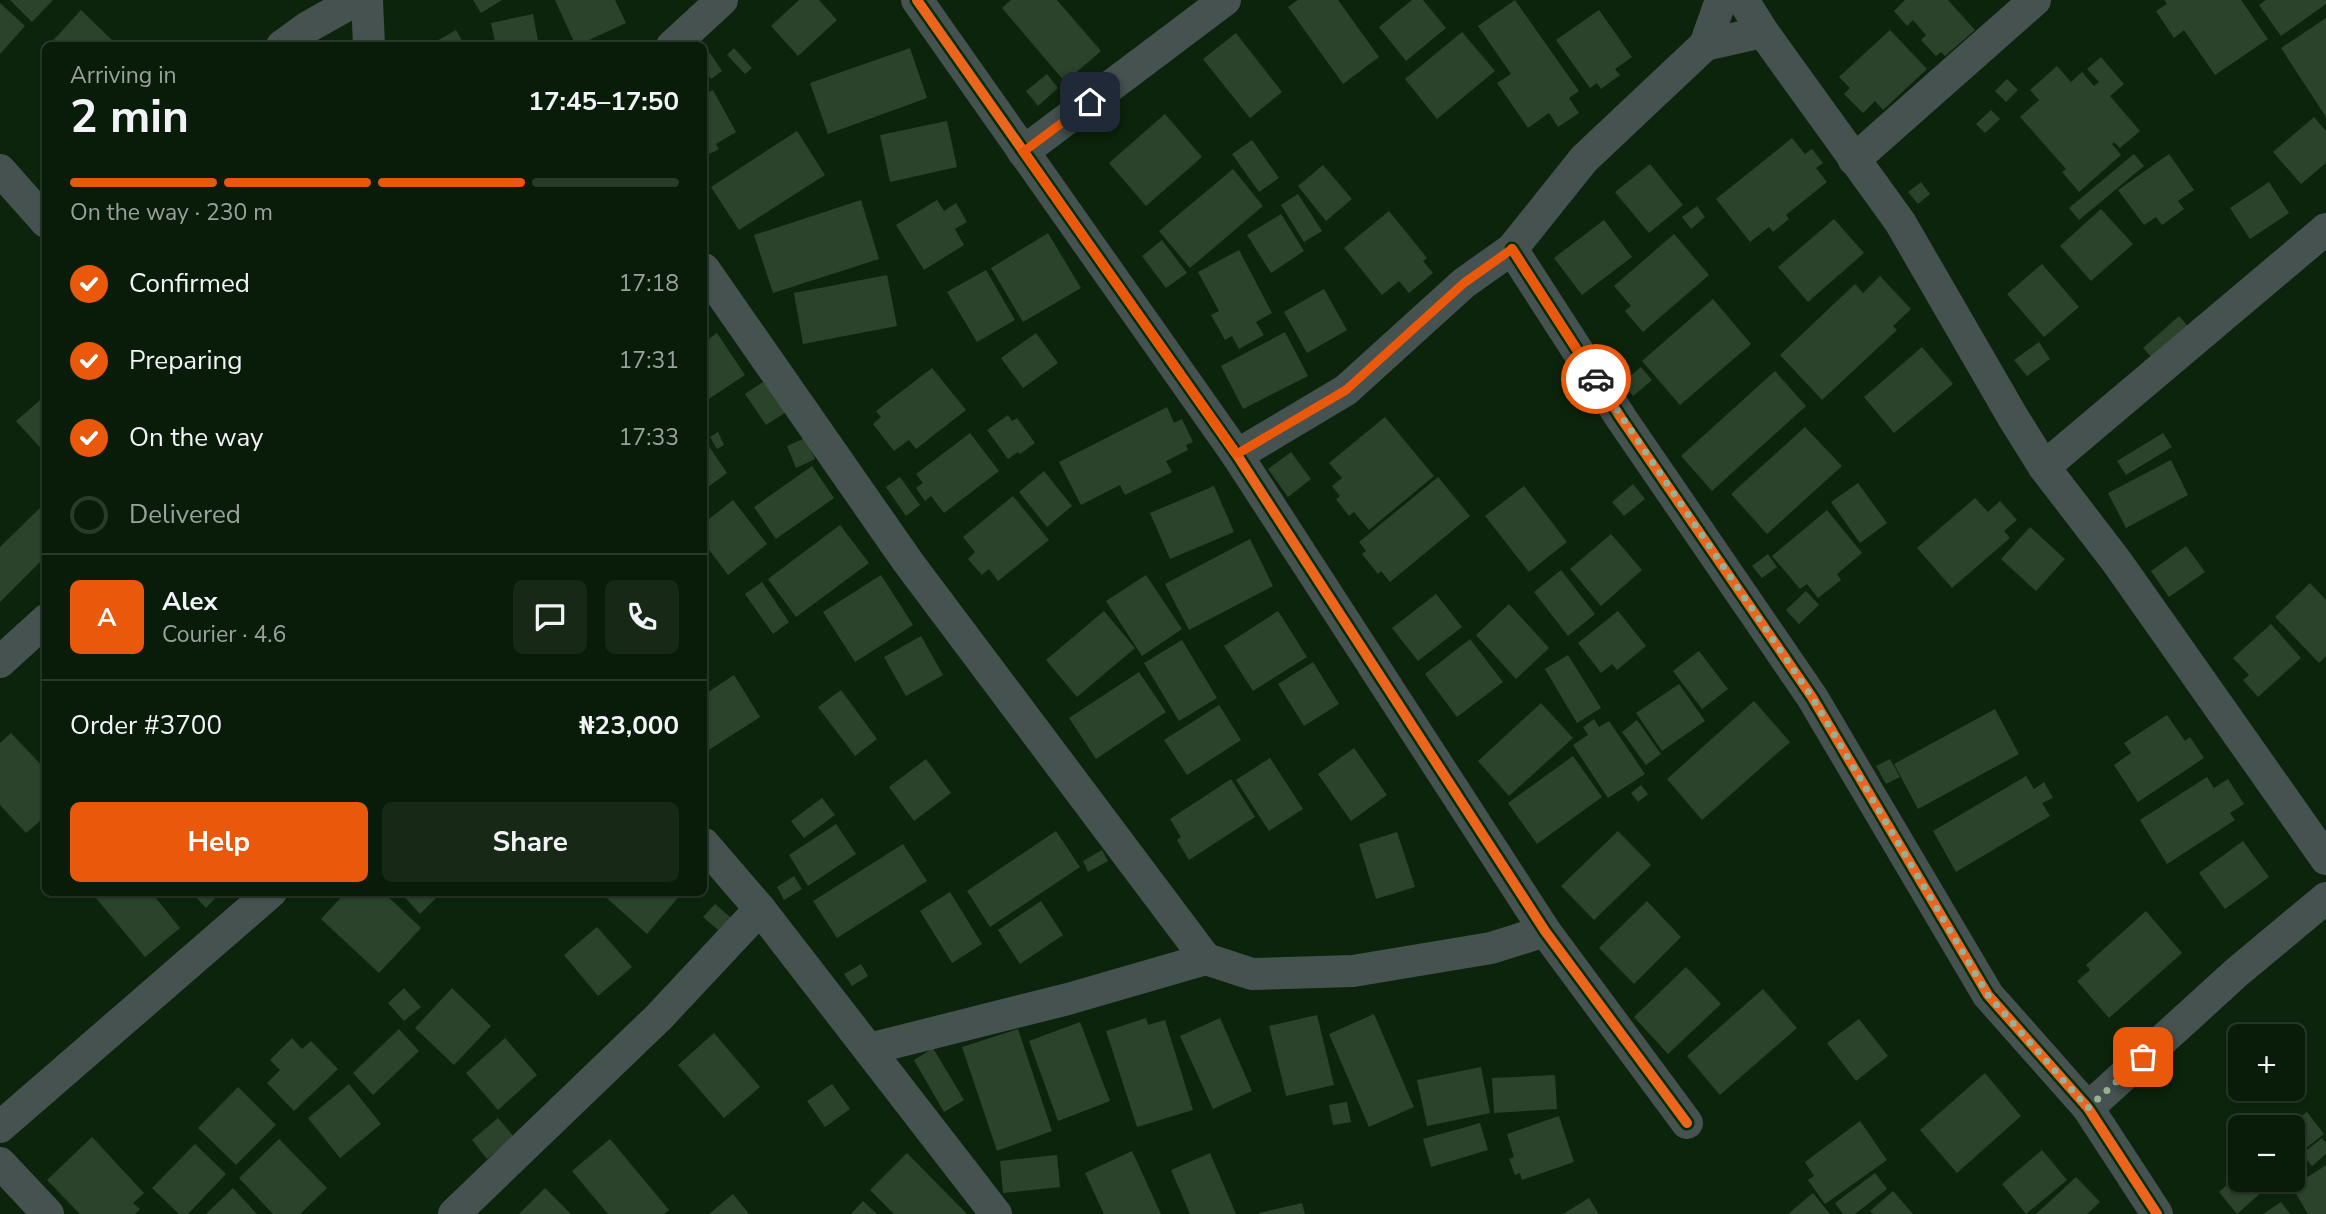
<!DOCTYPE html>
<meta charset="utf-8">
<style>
:root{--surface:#091b09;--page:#172817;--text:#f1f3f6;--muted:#99a19c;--line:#29392a;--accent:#ea580c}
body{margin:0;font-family:"Nunito Sans",sans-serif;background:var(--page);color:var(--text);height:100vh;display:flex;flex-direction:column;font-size:26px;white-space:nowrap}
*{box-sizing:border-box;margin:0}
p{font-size:23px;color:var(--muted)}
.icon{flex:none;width:38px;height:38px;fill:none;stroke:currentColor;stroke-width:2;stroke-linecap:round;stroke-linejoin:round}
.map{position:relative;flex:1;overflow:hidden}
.panel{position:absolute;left:42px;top:42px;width:665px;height:854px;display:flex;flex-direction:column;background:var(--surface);border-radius:10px;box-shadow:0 2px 5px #0004,0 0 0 2px var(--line)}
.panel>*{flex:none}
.buttons{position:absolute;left:2228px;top:1024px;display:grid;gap:14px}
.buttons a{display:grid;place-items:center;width:77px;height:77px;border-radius:10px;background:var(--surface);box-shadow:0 2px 5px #0004,0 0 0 2px var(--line);font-size:35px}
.pin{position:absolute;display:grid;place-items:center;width:60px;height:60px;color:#fff;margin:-30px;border-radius:14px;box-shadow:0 4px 10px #0006}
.courier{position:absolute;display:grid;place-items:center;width:70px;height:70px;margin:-35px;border:5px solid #ea580c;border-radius:50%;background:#fff;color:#222;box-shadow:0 2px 9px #0007}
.head em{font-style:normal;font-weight:700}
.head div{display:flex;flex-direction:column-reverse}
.head{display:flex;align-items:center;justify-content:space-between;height:119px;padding:0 28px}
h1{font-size:46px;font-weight:700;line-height:52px}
.bar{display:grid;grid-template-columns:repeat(4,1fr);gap:10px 7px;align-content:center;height:84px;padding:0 28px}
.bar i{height:9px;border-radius:5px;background:var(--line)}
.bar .active{background:var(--accent)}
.bar p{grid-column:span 4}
.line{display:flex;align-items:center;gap:18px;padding:0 28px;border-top:2px solid var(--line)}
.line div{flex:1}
.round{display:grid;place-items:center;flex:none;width:74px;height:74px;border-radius:10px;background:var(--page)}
ol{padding:0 28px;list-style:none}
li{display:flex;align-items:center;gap:21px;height:77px}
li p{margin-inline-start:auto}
li .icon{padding:7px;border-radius:50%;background:var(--accent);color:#fff;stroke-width:4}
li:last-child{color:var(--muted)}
li i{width:38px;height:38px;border:4px solid var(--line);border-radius:50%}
.cta{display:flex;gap:14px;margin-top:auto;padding:14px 28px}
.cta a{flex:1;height:80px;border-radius:10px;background:var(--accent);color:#fff;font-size:28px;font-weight:700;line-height:80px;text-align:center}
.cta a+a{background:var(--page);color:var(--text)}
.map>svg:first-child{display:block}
.building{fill:#2b432a}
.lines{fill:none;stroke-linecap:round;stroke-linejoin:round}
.minor{stroke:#45524f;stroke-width:32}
.cycleway-casing{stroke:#022e02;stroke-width:15}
.cycleway{stroke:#eb651d;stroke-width:10}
.done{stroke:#98b096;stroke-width:7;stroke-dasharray:0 12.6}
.route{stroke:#ea580c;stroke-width:9}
</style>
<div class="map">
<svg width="2326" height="1214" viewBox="0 0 2326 1214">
<rect width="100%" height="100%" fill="#0c240c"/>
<g class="building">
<polygon points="10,0 53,0 32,22"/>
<polygon points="473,0 502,0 481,13"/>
<polygon points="555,0 615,0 626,23 576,46"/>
<polygon points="799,0 819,0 837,20 798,56 771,26"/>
<polygon points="1011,0 1057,0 1101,51 1065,82 1002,8"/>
<polygon points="1298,0 1338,0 1379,57 1343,84 1288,7"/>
<polygon points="1412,0 1423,0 1446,28 1406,61 1379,27"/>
<polygon points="1515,0 1579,91 1569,98 1579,113 1558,127 1549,113 1528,128 1497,83 1511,74 1478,26"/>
<polygon points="1905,0 1948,0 1975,30 1945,56 1941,52 1936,56 1921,40 1926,35 1913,20 1907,26 1894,11"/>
<polygon points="2164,0 2241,0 2268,39 2215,75 2184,30 2174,38 2156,11 2167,4"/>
<polygon points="2266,0 2326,0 2326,4 2281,36 2259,5"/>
<polygon points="0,3 25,26 0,54"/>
<polygon points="81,10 118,46 48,46"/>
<polygon points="1599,10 1632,57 1615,69 1620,75 1601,89 1597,83 1590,88 1556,40"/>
<polygon points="533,14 539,46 496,46 491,23"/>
<polygon points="2326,18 2326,117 2281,48"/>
<polygon points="456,30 465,46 428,46"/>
<polygon points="1890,30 1927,69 1883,110 1875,101 1863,113 1844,94 1850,88 1839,77"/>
<polygon points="1462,32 1495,71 1437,119 1405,79"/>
<polygon points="1236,33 1282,92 1250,118 1203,59"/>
<polygon points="734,48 752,68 745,74 727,55"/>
<polygon points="910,48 927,98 828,134 810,83"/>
<polygon points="710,53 722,71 711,79 704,69 704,58"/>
<polygon points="2101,57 2124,84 2110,96 2140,131 2120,148 2114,142 2112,144 2121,155 2079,192 2062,172 2066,169 2020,117 2039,100 2030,90 2057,66 2071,82 2082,72 2094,86 2099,82 2087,69"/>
<polygon points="1047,74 1058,88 1038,106 1026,91"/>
<polygon points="2007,79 2018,90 2006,102 1995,91"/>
<polygon points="713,90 736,132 716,144 719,149 709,154 706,150 704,151 704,95"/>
<polygon points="1991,110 2000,119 1985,133 1976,124"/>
<polygon points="1165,114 1202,157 1146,206 1109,163"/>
<polygon points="2314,117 2326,131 2326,163 2301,184 2273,152"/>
<polygon points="947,121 957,167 890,182 880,135"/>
<polygon points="797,131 825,175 739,230 711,187"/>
<polygon points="1792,138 1805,154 1812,149 1823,163 1816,168 1827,182 1786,215 1789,219 1773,232 1769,227 1750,242 1716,199"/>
<polygon points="1252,140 1279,178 1259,192 1232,154"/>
<polygon points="2134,154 2144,166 2079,220 2069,208"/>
<polygon points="2169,154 2194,190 2178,201 2184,209 2162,225 2156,217 2144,225 2118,190"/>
<polygon points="1650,164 1683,205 1649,233 1615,192"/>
<polygon points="1323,165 1352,199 1326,221 1298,186"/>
<polygon points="1233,169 1263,206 1190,268 1159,231"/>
<polygon points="1921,182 1930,194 1918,204 1908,192"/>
<polygon points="2269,182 2289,213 2250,239 2230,208"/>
<polygon points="1298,194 1322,231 1304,242 1281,205"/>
<polygon points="861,200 879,259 773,293 754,235"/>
<polygon points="937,200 944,211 956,203 967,222 955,229 964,245 924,270 896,225"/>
<polygon points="1697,206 1705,217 1691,229 1682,217"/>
<polygon points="2101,209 2133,244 2091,281 2060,246"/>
<polygon points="1389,211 1427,258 1423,261 1433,273 1409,293 1399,281 1382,295 1344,248"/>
<polygon points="1281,214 1304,251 1271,273 1247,235"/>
<polygon points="1834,219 1864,253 1808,302 1778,267"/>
<polygon points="1604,220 1632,257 1582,295 1554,258"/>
<polygon points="1048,233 1081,288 1023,322 991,268"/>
<polygon points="1674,234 1709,275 1643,332 1625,311 1631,306 1614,286"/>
<polygon points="1162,240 1187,273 1166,288 1142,256"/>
<polygon points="1239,250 1272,313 1256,322 1264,335 1239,349 1232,336 1225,340 1211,315 1219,311 1198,272"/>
<polygon points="2042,264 2079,307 2044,337 2007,294"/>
<polygon points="986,270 1015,320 977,342 947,292"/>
<polygon points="887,275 897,326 803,344 794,293"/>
<polygon points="1880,276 1911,309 1893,326 1897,330 1822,400 1780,355 1855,284 1863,293"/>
<polygon points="1324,289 1347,330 1307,353 1284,312"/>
<polygon points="1713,299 1751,344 1680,405 1642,361"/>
<polygon points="2179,316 2192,331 2156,362 2143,348"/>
<polygon points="1285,332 1308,376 1243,409 1221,366"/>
<polygon points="717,333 745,375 704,402 704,342"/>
<polygon points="1036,333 1058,363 1023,388 1001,358"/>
<polygon points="2039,342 2050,359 2027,376 2014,360"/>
<polygon points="1922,347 1953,384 1894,433 1864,397"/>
<polygon points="1641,367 1652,380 1633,396 1622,383"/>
<polygon points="932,368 966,410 916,449 909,440 894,451 873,424 881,417 876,411"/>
<polygon points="1775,371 1806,406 1712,491 1681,456"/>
<polygon points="766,380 786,412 766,425 745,394"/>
<polygon points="46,395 46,454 16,421"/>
<polygon points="1167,407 1174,423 1182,419 1193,442 1186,445 1188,450 1166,461 1172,472 1125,495 1120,485 1081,505 1059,462"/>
<polygon points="1008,415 1012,421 1017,418 1035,443 1020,454 1018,452 1008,459 987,430"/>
<polygon points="1385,417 1434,476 1369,530 1354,512 1349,516 1336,499 1340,496 1332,486 1342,478 1329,463"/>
<polygon points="1805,427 1842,466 1767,534 1731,494"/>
<polygon points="718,432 724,445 717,449 710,437"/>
<polygon points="970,433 999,471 944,513 931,496 925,501 916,488 923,483 916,474"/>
<polygon points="2163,433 2172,447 2126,475 2117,461"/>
<polygon points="805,438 815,459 796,468 787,446"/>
<polygon points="704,439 727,473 704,490"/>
<polygon points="1291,452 1311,479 1288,497 1268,469"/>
<polygon points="2171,460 2188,495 2126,528 2108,493"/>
<polygon points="812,466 834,498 776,539 754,507"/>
<polygon points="1044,471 1072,506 1047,527 1019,492"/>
<polygon points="900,477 920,505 906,516 886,487"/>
<polygon points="1438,477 1470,516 1390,582 1381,571 1378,574 1362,554 1366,551 1359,542"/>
<polygon points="1858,483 1887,523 1860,543 1831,502"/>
<polygon points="1633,484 1645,499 1624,516 1612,502"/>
<polygon points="1214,486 1234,532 1170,559 1150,513"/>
<polygon points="1524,486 1567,542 1529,572 1485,516"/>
<polygon points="1013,496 1049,540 998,581 989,569 982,575 968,559 975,552 963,537"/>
<polygon points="1975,498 1988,512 2000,501 2017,520 2004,531 2010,538 1952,588 1917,548"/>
<polygon points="733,500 767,544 728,575 704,543 704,523"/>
<polygon points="46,502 46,556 0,602 0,547"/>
<polygon points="1827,510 1862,553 1837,574 1841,580 1818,598 1807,584 1800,589 1772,556"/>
<polygon points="840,525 869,563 796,617 768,579"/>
<polygon points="2030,527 2065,559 2036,591 2001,559"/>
<polygon points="1611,534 1642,570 1601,606 1570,569"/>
<polygon points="1250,539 1273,586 1189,630 1165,584"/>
<polygon points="2186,546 2205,572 2169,597 2151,571"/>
<polygon points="1768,554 1777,567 1762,578 1752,566"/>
<polygon points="1561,570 1595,614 1568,636 1534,592"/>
<polygon points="881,575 913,625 855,662 823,612"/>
<polygon points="1146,575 1182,629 1142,656 1106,601"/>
<polygon points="762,582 789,622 773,634 745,594"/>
<polygon points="2310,583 2326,600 2326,656 2319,663 2275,617"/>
<polygon points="1806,591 1819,605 1799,624 1786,610"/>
<polygon points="1436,594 1462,627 1418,661 1392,628"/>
<polygon points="1509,604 1549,648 1516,679 1476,635"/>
<polygon points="1104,611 1135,648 1077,697 1046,660"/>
<polygon points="1278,611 1307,657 1253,691 1224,646"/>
<polygon points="1618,611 1646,646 1617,670 1612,664 1601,673 1578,643"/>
<polygon points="2271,624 2301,658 2258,697 2243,680 2249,675 2233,658"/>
<polygon points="921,636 943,675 906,696 884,657"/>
<polygon points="1470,639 1503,682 1457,717 1425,674"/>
<polygon points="1182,640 1217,698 1179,721 1144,663"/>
<polygon points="1699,651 1728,689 1702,709 1673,671"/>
<polygon points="1568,655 1601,708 1577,723 1545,669"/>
<polygon points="1313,662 1339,704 1304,726 1278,684"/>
<polygon points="1139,672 1166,712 1096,759 1069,718"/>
<polygon points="734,675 760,717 704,753 704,695"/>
<polygon points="1679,684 1705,721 1662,751 1636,713"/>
<polygon points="841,690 877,739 855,756 818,707"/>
<polygon points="1754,701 1790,742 1702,820 1667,779"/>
<polygon points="1541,703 1573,738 1509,796 1478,761"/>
<polygon points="1219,705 1241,740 1187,775 1164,740"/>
<polygon points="1995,709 2019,754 1918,809 1894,764"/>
<polygon points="2167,715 2185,741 2190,737 2204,758 2138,802 2114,765 2131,753 2124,743"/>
<polygon points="1594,719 1599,727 1609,721 1645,774 1608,798 1573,745 1588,735 1583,727"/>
<polygon points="1637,720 1661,754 1646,765 1622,732"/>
<polygon points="11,733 46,770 46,816 26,833 0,805 0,743"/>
<polygon points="1354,748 1387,795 1351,821 1318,774"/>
<polygon points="1573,756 1602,797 1537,844 1508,803"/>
<polygon points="1270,758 1303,809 1269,831 1236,780"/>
<polygon points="926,759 951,793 914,821 889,787"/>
<polygon points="1890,759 1900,777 1886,784 1876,766"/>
<polygon points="2026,776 2034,789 2044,782 2053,798 2042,803 2050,816 1956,872 1933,831"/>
<polygon points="2207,777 2214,788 2228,779 2244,804 2230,813 2235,820 2167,864 2140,820"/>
<polygon points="1231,779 1255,817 1189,860 1177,840 1181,837 1170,819"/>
<polygon points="1641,785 1648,794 1638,802 1631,793"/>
<polygon points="822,798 835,815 804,838 791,821"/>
<polygon points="836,824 856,854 808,886 789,855"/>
<polygon points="1056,831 1080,867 990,927 967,891"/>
<polygon points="1618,831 1651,865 1594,920 1561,886"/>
<polygon points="1397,832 1415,887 1376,899 1359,844"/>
<polygon points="2243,841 2269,877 2225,909 2199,873"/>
<polygon points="903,844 927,881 837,938 813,901"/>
<polygon points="1102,850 1108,861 1088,872 1083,861"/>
<polygon points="794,876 802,889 784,900 777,887"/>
<polygon points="91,892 151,892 180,928 145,957"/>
<polygon points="191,892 221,892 206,908"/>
<polygon points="346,892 383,892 421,928 379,973 321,919"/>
<polygon points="400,892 442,892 420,914"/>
<polygon points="600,892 683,892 647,934"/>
<polygon points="950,892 982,944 952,963 920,911"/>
<polygon points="1041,901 1063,935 1020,964 998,930"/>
<polygon points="1647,901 1681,937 1634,984 1599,948"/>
<polygon points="715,904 736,922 724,935 703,917"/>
<polygon points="2146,911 2182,953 2109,1018 2077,981 2090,970 2086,965"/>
<polygon points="597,927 632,967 598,996 564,955"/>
<polygon points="861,964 868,976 852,986 844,974"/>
<polygon points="1686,967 1721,1004 1668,1054 1634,1017"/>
<polygon points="404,988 421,1007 404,1021 388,1003"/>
<polygon points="452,988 491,1026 454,1065 415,1028"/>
<polygon points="1763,989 1797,1028 1720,1095 1687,1056"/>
<polygon points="1374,1014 1414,1107 1369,1127 1329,1034"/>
<polygon points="1317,1015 1334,1085 1286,1096 1269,1026"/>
<polygon points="1146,1018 1148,1025 1165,1020 1193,1110 1137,1127 1106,1031"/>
<polygon points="1220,1018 1252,1091 1213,1109 1180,1036"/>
<polygon points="1859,1019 1888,1056 1856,1081 1827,1043"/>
<polygon points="1080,1022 1110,1101 1058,1121 1029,1041"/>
<polygon points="399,1029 419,1051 373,1095 353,1073"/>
<polygon points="1018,1029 1052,1131 997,1151 962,1047"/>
<polygon points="714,1033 760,1087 724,1118 678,1065"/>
<polygon points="292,1038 302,1049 311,1041 338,1069 294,1111 267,1083 280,1070 270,1060"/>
<polygon points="505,1038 537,1075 498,1110 466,1073"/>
<polygon points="933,1048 964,1100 944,1112 914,1060"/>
<polygon points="1481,1067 1490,1113 1427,1126 1417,1080"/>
<polygon points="1985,1073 2021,1116 1957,1173 1920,1130"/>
<polygon points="1555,1075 1557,1109 1494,1113 1492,1078"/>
<polygon points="349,1084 381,1124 340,1158 308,1118"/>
<polygon points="832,1084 850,1109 825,1127 807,1101"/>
<polygon points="238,1087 276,1125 236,1165 198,1128"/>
<polygon points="1347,1102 1351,1122 1333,1125 1329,1105"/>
<polygon points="2307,1112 2324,1134 2292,1159 2292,1127 2287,1127"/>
<polygon points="1559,1116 1574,1162 1522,1180 1520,1173 1515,1175 1509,1159 1514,1157 1507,1134"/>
<polygon points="498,1118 514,1137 487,1159 472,1140"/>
<polygon points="1860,1121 1887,1160 1825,1204 1808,1180 1814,1176 1805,1162"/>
<polygon points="1480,1123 1488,1150 1431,1167 1423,1139"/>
<polygon points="92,1137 144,1193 133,1203 140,1209 135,1214 80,1214 47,1180"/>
<polygon points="2322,1138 2326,1143 2326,1154 2312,1166 2302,1154"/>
<polygon points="279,1139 327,1188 300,1214 273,1214 239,1178"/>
<polygon points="610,1139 669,1210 664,1214 608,1214 572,1171"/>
<polygon points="195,1144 226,1174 188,1214 179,1214 152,1188"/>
<polygon points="2042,1150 2067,1180 2026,1214 2002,1184"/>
<polygon points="1132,1151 1161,1214 1104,1214 1085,1173"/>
<polygon points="907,1153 967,1214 894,1214 870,1190"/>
<polygon points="1210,1153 1236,1214 1190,1214 1171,1170"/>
<polygon points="1057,1155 1060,1187 1003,1193 1000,1161"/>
<polygon points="2326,1165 2326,1214 2308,1214 2292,1187"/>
<polygon points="1875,1173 1887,1189 1855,1214 1843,1214 1835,1203"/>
<polygon points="2240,1173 2240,1180 2269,1180 2272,1183 2237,1214 2219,1192"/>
<polygon points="2076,1177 2100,1202 2087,1214 2036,1214"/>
<polygon points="233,1188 257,1214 206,1214"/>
<polygon points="545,1188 571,1214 519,1214"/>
<polygon points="1893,1191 1913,1214 1873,1214 1870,1211"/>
<polygon points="1813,1193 1830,1214 1788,1214"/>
<polygon points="733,1194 749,1214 709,1214"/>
<polygon points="1589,1198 1599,1214 1563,1214"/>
<polygon points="863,1201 877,1214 851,1214"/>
<polygon points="2281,1202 2290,1214 2263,1214"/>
<polygon points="1302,1203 1305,1214 1259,1214 1259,1213"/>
</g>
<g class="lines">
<g class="minor">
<polyline points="367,0 369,46"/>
<polyline points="917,0 1237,455 1545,931 1687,1123"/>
<polyline points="1743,0 1763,32 1900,222 2014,419 2044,467 2117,562 2326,859"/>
<polyline points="1705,45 1763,32"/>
<polyline points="282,46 308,27 356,0"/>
<polyline points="672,46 722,0"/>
<polyline points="1023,152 1225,0"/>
<polyline points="1854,160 2035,0"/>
<polyline points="0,170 46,222"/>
<polyline points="1512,249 1621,418 1812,697 1988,995 2088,1108 2157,1214"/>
<polyline points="704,269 908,562 1206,959"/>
<polyline points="1237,455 1346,390 1464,283 1512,249 1584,159 1705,45 1721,0"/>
<polyline points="2044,467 2326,229"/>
<polyline points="0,662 46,620"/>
<polyline points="704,844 760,909 996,1214"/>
<polyline points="869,1049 1068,999 1206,959 1252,974 1353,971 1491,948 1545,931"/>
<polyline points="2088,1108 2236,973 2326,898"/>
<polyline points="0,1127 271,892"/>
<polyline points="0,1163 48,1214"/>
<polyline points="454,1214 659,1017 760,909"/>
</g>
<g class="cycleway-casing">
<g id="cycleway">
<polyline points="917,0 1237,455 1545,931 1687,1123"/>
<polyline points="1512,249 1621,418 1812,697 1988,995 2088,1108 2157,1214"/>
</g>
</g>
<use href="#cycleway" class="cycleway"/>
</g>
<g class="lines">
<polyline class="done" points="1596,379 1812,697 1988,995 2088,1108 2143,1057"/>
<polyline class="route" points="1090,102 1023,152 1237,454 1346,390 1464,283 1512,249 1596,379"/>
</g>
</svg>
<div class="buttons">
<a>+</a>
<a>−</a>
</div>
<div class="pin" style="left:2143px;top:1057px;background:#ea580c"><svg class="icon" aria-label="bag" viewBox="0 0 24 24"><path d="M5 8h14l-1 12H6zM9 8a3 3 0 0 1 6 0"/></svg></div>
<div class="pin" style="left:1090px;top:102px;background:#1f2937"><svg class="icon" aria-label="home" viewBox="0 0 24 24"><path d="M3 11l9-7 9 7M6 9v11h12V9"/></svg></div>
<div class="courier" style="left:1596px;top:379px"><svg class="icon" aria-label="car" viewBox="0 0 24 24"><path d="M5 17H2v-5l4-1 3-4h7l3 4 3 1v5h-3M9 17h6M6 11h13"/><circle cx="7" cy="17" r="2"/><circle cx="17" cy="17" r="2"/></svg></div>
<section class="panel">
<div class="head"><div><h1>2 min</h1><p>Arriving in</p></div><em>17:45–17:50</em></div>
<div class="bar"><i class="active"></i><i class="active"></i><i class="active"></i><i></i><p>On the way · 230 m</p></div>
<ol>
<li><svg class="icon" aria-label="check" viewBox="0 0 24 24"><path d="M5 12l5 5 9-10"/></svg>Confirmed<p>17:18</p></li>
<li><svg class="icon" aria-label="check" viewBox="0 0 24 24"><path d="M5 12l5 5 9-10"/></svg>Preparing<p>17:31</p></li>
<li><svg class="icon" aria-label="check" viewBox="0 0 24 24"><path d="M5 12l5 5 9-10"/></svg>On the way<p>17:33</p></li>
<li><i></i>Delivered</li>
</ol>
<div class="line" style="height:126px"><b class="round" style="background:var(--accent);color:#fff">A</b><div><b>Alex</b><p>Courier · 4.6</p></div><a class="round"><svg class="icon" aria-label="chat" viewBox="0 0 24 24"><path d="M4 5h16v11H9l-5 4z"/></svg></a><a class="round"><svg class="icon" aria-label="phone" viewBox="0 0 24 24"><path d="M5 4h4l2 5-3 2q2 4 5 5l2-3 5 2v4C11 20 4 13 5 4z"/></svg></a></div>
<div class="line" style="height:91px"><div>Order #3700</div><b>₦23,000</b></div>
<div class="cta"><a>Help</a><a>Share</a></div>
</section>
</div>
